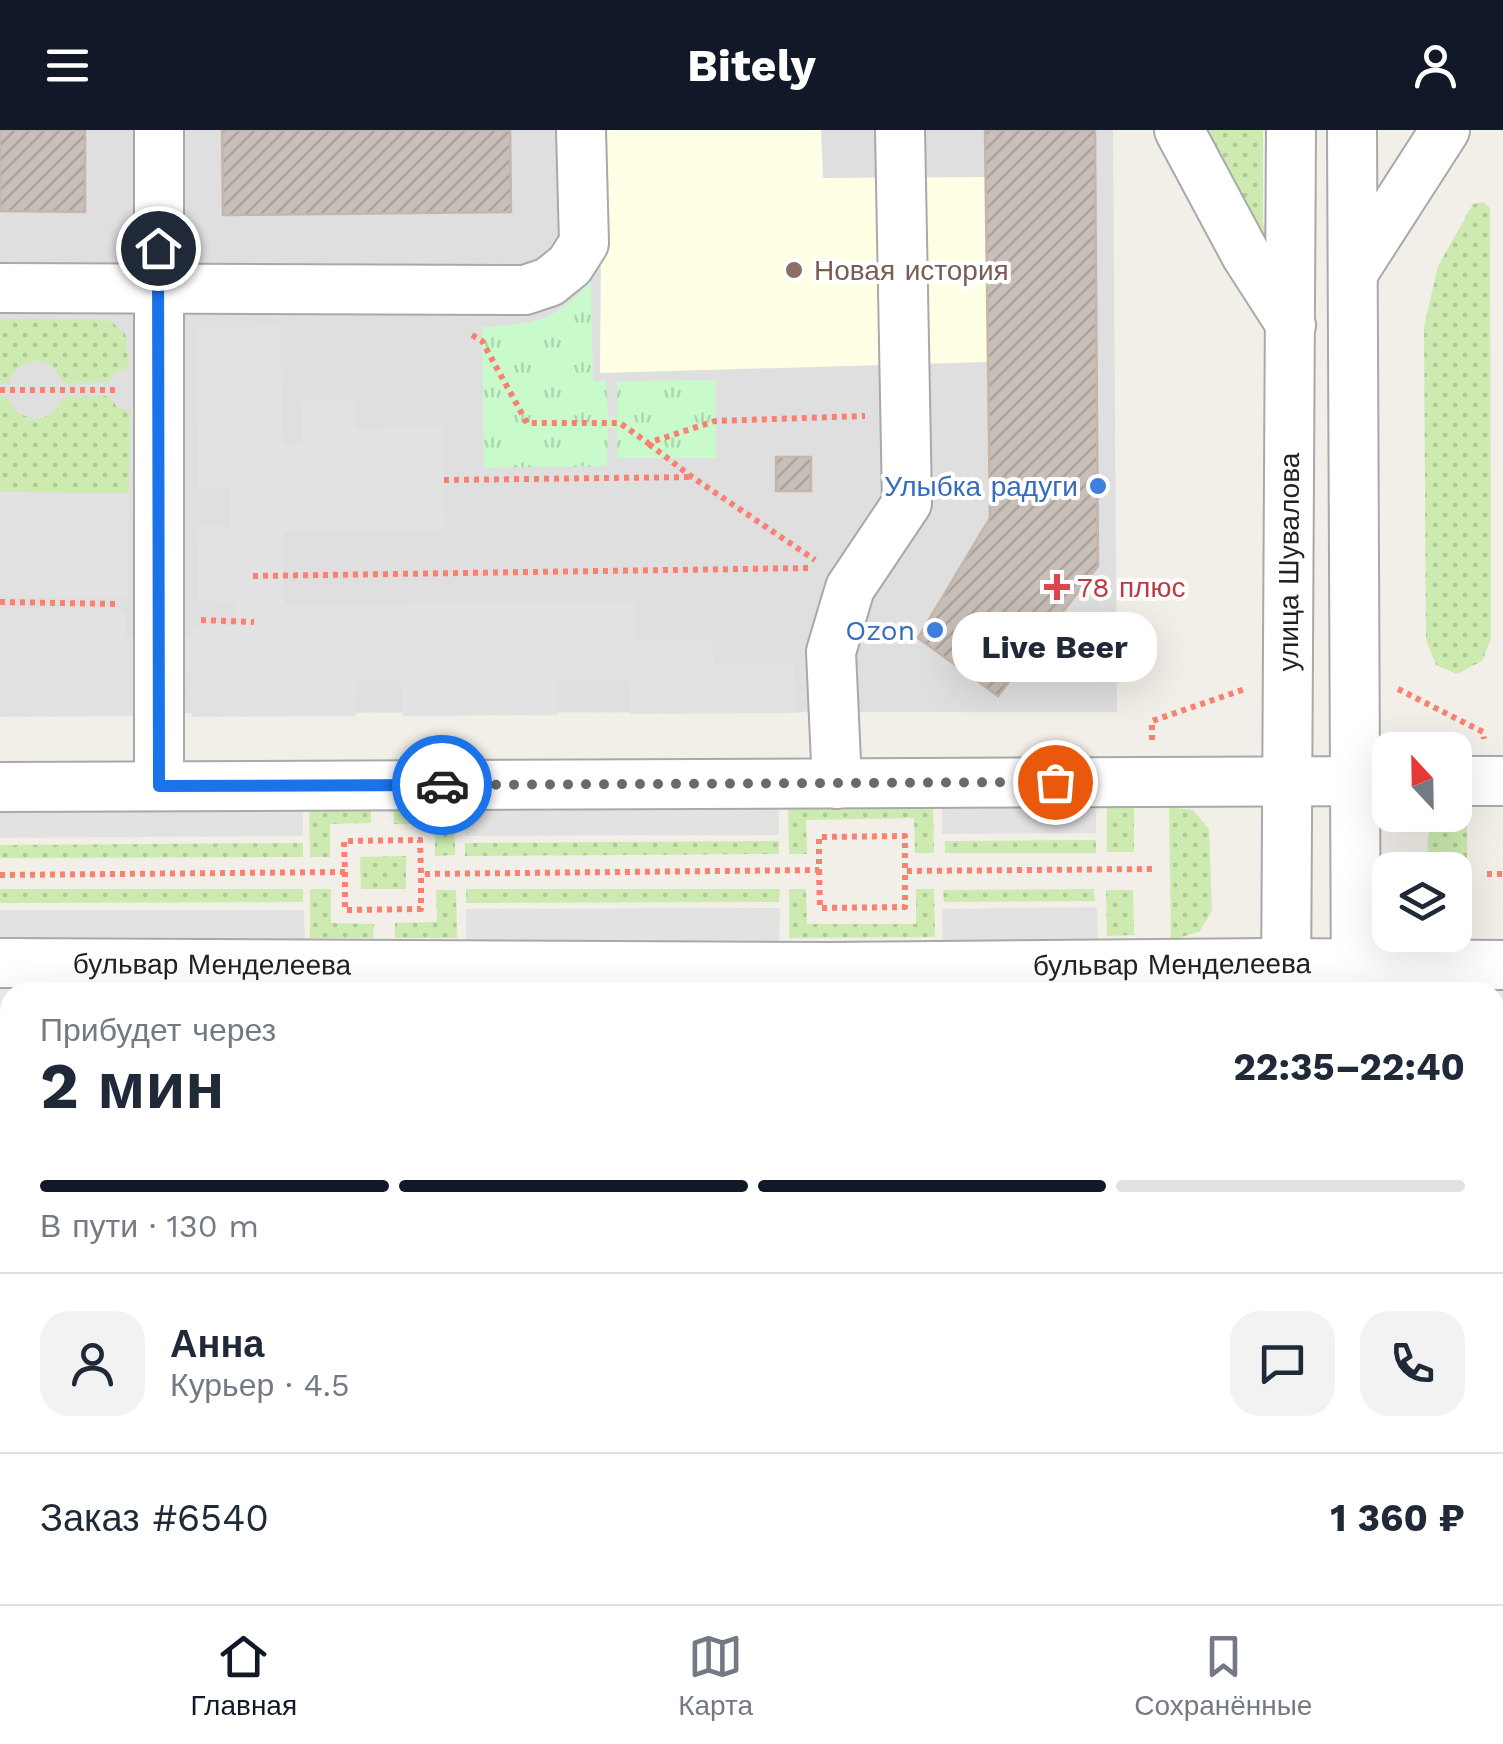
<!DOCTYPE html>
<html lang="ru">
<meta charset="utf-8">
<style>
:root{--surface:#fff;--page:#f2f2f3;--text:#1f2937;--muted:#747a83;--line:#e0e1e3;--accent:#111827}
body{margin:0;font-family:"Work Sans",sans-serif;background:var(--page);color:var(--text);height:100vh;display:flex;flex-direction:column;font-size:38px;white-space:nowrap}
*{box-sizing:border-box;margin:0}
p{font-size:32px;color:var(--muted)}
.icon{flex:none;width:55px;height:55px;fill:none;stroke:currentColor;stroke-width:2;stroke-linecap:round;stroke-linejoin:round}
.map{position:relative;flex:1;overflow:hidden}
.panel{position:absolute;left:0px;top:852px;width:1505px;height:622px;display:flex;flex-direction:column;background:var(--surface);border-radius:30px 30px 0 0;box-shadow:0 10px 40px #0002}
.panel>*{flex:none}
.needle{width:65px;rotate:338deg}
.controls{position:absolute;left:1372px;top:602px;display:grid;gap:20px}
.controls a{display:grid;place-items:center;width:100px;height:100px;border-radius:20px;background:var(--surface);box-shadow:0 10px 40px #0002;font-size:50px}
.pin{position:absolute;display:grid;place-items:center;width:85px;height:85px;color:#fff;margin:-42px;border:5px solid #fff;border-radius:50%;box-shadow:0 2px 10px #0007}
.courier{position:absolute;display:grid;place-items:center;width:100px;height:100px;margin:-50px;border:8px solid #1a73e8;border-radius:50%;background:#fff;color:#222;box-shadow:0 2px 12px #0007}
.bubble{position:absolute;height:70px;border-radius:30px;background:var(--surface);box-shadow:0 10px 40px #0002;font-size:32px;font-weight:700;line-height:70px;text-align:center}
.summary em{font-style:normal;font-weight:700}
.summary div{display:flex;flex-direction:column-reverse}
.summary{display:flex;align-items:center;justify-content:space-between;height:170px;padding:0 40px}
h1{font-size:65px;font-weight:700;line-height:75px}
.bar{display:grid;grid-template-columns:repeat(4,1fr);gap:15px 10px;align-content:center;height:120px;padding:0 40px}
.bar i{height:12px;border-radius:8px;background:var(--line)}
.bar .on{background:var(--accent)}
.bar p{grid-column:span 4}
.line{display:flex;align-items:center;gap:25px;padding:0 40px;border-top:2px solid var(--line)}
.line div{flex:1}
.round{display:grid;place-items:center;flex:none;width:105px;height:105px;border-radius:30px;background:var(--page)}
header{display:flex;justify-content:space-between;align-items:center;height:130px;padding:0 40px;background:var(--accent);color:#fff;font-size:45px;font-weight:700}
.tabs{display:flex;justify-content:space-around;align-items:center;height:140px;border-top:2px solid var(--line);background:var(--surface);font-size:28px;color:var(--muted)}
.tabs a{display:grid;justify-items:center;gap:5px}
.tabs .on{color:var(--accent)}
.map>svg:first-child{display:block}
.residential{fill:#e0dfdf}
.education{fill:#ffffe5}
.grass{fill:url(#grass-dots)}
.park{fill:url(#park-tufts)}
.parking{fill:#e2e2e2}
.building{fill:url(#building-hatch);stroke:#c4b6ab;stroke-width:2.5}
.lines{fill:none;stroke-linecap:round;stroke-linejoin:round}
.minor-casing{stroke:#a9a9a9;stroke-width:52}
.path{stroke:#fa8072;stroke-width:6;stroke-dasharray:5 5;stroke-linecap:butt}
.minor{stroke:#fff;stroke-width:48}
.done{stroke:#6b6a68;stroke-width:10;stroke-dasharray:0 18}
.route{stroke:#1a73e8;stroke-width:12}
.education-dot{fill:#8d6e63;stroke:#fff;stroke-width:4}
.shop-dot{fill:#3f7fe0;stroke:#fff;stroke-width:4}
.health-dot{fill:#e0444e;stroke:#fff;stroke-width:4}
.labels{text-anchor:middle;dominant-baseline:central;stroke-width:8;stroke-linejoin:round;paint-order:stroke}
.education-label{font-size:28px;fill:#785e54;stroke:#fff;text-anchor:start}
.shop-label{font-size:28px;fill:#366cbe;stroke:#fff;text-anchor:end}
.street-label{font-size:28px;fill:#222;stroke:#fff}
.health-label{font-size:28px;fill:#be3a42;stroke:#fff;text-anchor:start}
</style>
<header><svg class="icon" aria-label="menu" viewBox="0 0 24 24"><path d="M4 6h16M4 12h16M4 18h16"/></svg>Bitely<svg class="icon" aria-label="person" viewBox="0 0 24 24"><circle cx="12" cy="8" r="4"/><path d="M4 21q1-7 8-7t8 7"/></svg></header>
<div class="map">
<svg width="1503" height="1474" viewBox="0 0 1503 1474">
<defs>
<pattern id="grass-dots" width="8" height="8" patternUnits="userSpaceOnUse" patternTransform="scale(2.5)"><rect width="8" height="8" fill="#cdebb0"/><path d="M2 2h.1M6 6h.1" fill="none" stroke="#b0c997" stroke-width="1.8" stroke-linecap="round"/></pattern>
<pattern id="park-tufts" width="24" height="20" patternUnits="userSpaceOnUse" patternTransform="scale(2.5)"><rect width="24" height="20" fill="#c8facc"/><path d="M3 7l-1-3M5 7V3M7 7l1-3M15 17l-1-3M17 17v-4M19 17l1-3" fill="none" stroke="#acd6af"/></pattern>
<pattern id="building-hatch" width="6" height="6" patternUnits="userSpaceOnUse" patternTransform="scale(2.5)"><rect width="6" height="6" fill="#c7bfb8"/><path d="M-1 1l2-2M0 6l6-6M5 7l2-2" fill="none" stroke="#aba49e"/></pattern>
</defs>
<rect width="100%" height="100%" fill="#f2efe9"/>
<g class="residential">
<polygon points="0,0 1113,0 1117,582 0,583"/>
<polygon points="0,910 10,910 10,1465 1104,1465 1105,1474 0,1474"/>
</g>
<g class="education">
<polygon points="602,0 821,0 823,48 985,47 988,232 600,243"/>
<polygon points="0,1241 10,1241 10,1465 239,1465 239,1474 0,1474"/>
</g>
<g class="grass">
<polygon points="1198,0 1263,0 1263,95 1269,96 1267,103 1260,108"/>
<polygon points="1483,72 1490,78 1491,509 1482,531 1457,544 1436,535 1426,510 1424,197 1438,136 1473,74"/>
<path d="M0,189h102l10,3 14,13 3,33 -13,4 -8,10 -45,1c-11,-30 -44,-28 -55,0h-8z"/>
<path d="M109,266l8,11 13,4 -1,82 -129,-1v-95h8c11,28 44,29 55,0z"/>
<polygon points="933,676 934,723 915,723 914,688 806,690 807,724 789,724 788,677"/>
<rect x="1107" y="676" width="27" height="46"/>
<polygon points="1169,677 1193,680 1209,699 1212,781 1199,802 1171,810"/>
<polygon points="371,678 371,693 330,694 330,727 310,727 309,680"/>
<polygon points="454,678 455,725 435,726 435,694 394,694 394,679"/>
<polygon points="1467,679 1467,810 1438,805 1455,805 1455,740 1427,740 1428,705 1442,685 1455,685 1455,680"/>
<polygon points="1096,710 1096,723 945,723 945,711"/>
<polygon points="779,711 779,724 465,726 465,713"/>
<polygon points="303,713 303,727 0,728 0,715"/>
<polygon points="406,726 406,759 361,759 360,727"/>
<polygon points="0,759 303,759 303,772 0,773"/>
<polygon points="310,759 331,759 331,793 374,794 373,808 310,808"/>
<polygon points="466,759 780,759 779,772 466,773"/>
<polygon points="789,759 806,759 807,794 916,794 916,759 934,759 935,807 789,808"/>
<polygon points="1094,759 1095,771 944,772 943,760"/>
<polygon points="436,760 456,760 457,808 395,808 395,793 437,792"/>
<polygon points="1106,760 1133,760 1134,805 1107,806"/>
</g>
<path class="park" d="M591,152l2,99h13l2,36h9v-36l99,-1v78h-99v-29l-9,-1 -1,38 -123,2 -2,-141c56,-3 69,-5 109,-45z"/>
<g class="parking">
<polygon points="280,196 283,315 302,314 301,270 355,270 356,298 443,296 445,400 284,401 284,474 635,472 635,512 712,510 714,535 794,535 797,583 630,584 629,551 557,551 557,585 403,586 401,551 357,551 356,586 192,587 190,545 134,545 134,586 0,587 0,478 125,480 126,507 191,507 192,496 235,495 235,472 198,470 197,396 230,397 230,358 198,357 196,199"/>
<polygon points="0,362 129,364 127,468 0,467"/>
<polygon points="1096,669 1096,703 942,704 942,670"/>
<polygon points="779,670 779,705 465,706 465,672"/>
<polygon points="303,672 303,706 0,708 0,673"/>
<polygon points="1097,777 1098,814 943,815 942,779"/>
<polygon points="780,778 779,815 466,816 466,779"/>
<polygon points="0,780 304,780 305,816 0,817"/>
<rect x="717" y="1465" width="172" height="9"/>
</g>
<g class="building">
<polygon points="0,0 85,0 85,82 0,81"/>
<polygon points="222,0 510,0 511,82 223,85"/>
<polygon points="985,0 1095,0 1098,436 998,566 918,508 990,388"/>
<rect x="776" y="327" width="35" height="34"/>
</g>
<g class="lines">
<g class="minor-casing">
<g id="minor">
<polyline points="159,0 159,656"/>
<polyline points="1179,0 1246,125 1291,195"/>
<polyline points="1352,0 1356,862"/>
<polyline points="1353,143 1445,0"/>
<polyline points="0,158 525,160 549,152 570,135 584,113 581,0"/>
<polyline points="1455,651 1503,651"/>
<polyline points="837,654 831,522 850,458 907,373 900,0"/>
<polyline points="0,657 1390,651"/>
<path id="s1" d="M0,833l830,4 456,-4 217,2"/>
<path id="s2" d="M1286,862l5,-862"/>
<polyline points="0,1126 10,1126"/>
<polyline points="1290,1465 1290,1474"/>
<polyline points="1466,1465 1469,1474"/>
<polyline points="900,1474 900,1465"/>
<polyline points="1203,1474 1209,1465"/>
<polyline points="1346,1474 1346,1465"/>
</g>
</g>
<g class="path">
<polyline points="472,205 482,211 527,293 620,293 648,313 715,291 865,286"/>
<polyline points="0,260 118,260"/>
<polyline points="649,314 692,347 815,430"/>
<polyline points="444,350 691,347"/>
<polyline points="253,446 810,438"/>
<polyline points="0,472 118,474"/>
<polyline points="201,490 254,492"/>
<polyline points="1398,559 1483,602 1484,609"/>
<polyline points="1152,610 1152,591 1245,559"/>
<polyline points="819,740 820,778 905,777 905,741"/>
<polyline points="345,742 345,780 421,779 421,744"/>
<polyline points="1487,744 1503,744"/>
<polyline points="0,745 345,742 344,711 420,710 421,744 819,740 819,707 905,706 905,741 1153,739"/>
<path d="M334,1474c27,-11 57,-8 85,0"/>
<polyline points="468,1474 481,1465"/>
<polyline points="668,1474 793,1470"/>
</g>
<use href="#minor" class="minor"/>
</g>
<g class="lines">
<polyline class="done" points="442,655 1055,652"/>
<polyline class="route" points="158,118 159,656 442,655"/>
</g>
<circle class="education-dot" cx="794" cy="140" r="10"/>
<g class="shop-dot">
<circle cx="1098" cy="356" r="10"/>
<circle cx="935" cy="500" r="10"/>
</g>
<path class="health-dot" d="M1052 442h10v10h10v10h-10v10h-10v-10h-10v-10h10z"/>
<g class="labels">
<g class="education-label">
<text x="814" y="140">Новая история</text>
</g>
<g class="shop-label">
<text x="1078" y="356">Улыбка радуги</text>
<text x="915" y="500">Ozon</text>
</g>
<g class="street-label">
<text stroke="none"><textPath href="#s2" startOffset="430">улица Шувалова</textPath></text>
<text stroke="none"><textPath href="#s1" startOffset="212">бульвар Менделеева</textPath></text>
<text stroke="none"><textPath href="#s1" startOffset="1172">бульвар Менделеева</textPath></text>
</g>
<g class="health-label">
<text x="1077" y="457">78 плюс</text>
</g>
</g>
</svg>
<div class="controls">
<a><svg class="needle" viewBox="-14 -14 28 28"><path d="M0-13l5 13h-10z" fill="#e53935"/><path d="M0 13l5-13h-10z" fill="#747a83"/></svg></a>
<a><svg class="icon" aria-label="layers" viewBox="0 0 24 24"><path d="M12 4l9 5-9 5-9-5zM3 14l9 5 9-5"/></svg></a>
</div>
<div class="pin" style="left:1055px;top:652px;background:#ea580c"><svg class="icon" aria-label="bag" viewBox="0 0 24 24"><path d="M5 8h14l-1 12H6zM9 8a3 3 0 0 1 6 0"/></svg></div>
<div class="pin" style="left:158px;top:118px;background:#1f2937"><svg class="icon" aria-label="home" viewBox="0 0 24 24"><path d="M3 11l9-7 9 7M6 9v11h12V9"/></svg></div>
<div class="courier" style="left:442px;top:655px"><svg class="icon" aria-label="car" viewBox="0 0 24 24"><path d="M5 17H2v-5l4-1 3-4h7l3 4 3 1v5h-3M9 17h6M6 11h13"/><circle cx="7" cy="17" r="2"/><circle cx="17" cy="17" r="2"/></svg></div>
<div class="bubble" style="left:952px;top:482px;width:205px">Live Beer</div>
<section class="panel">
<div class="summary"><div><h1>2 мин</h1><p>Прибудет через</p></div><em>22:35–22:40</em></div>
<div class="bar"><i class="on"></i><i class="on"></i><i class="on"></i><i></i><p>В пути · 130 m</p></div>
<div class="line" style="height:180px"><a class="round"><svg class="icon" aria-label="person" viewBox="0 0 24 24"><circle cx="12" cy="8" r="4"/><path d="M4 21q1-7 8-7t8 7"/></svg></a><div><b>Анна</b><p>Курьер · 4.5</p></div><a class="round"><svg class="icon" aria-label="chat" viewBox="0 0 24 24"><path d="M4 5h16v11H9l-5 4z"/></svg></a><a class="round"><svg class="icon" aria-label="phone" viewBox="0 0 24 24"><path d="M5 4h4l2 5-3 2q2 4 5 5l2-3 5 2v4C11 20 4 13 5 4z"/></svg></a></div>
<div class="line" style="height:130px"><div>Заказ #6540</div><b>1 360 ₽</b></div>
</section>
</div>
<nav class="tabs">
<a class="on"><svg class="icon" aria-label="home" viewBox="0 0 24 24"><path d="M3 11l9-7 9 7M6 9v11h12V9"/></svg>Главная</a>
<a><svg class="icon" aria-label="map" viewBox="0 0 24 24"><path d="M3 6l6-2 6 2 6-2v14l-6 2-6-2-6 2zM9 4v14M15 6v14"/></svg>Карта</a>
<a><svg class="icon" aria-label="saved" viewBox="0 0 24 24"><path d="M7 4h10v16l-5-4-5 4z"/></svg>Сохранённые</a>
</nav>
